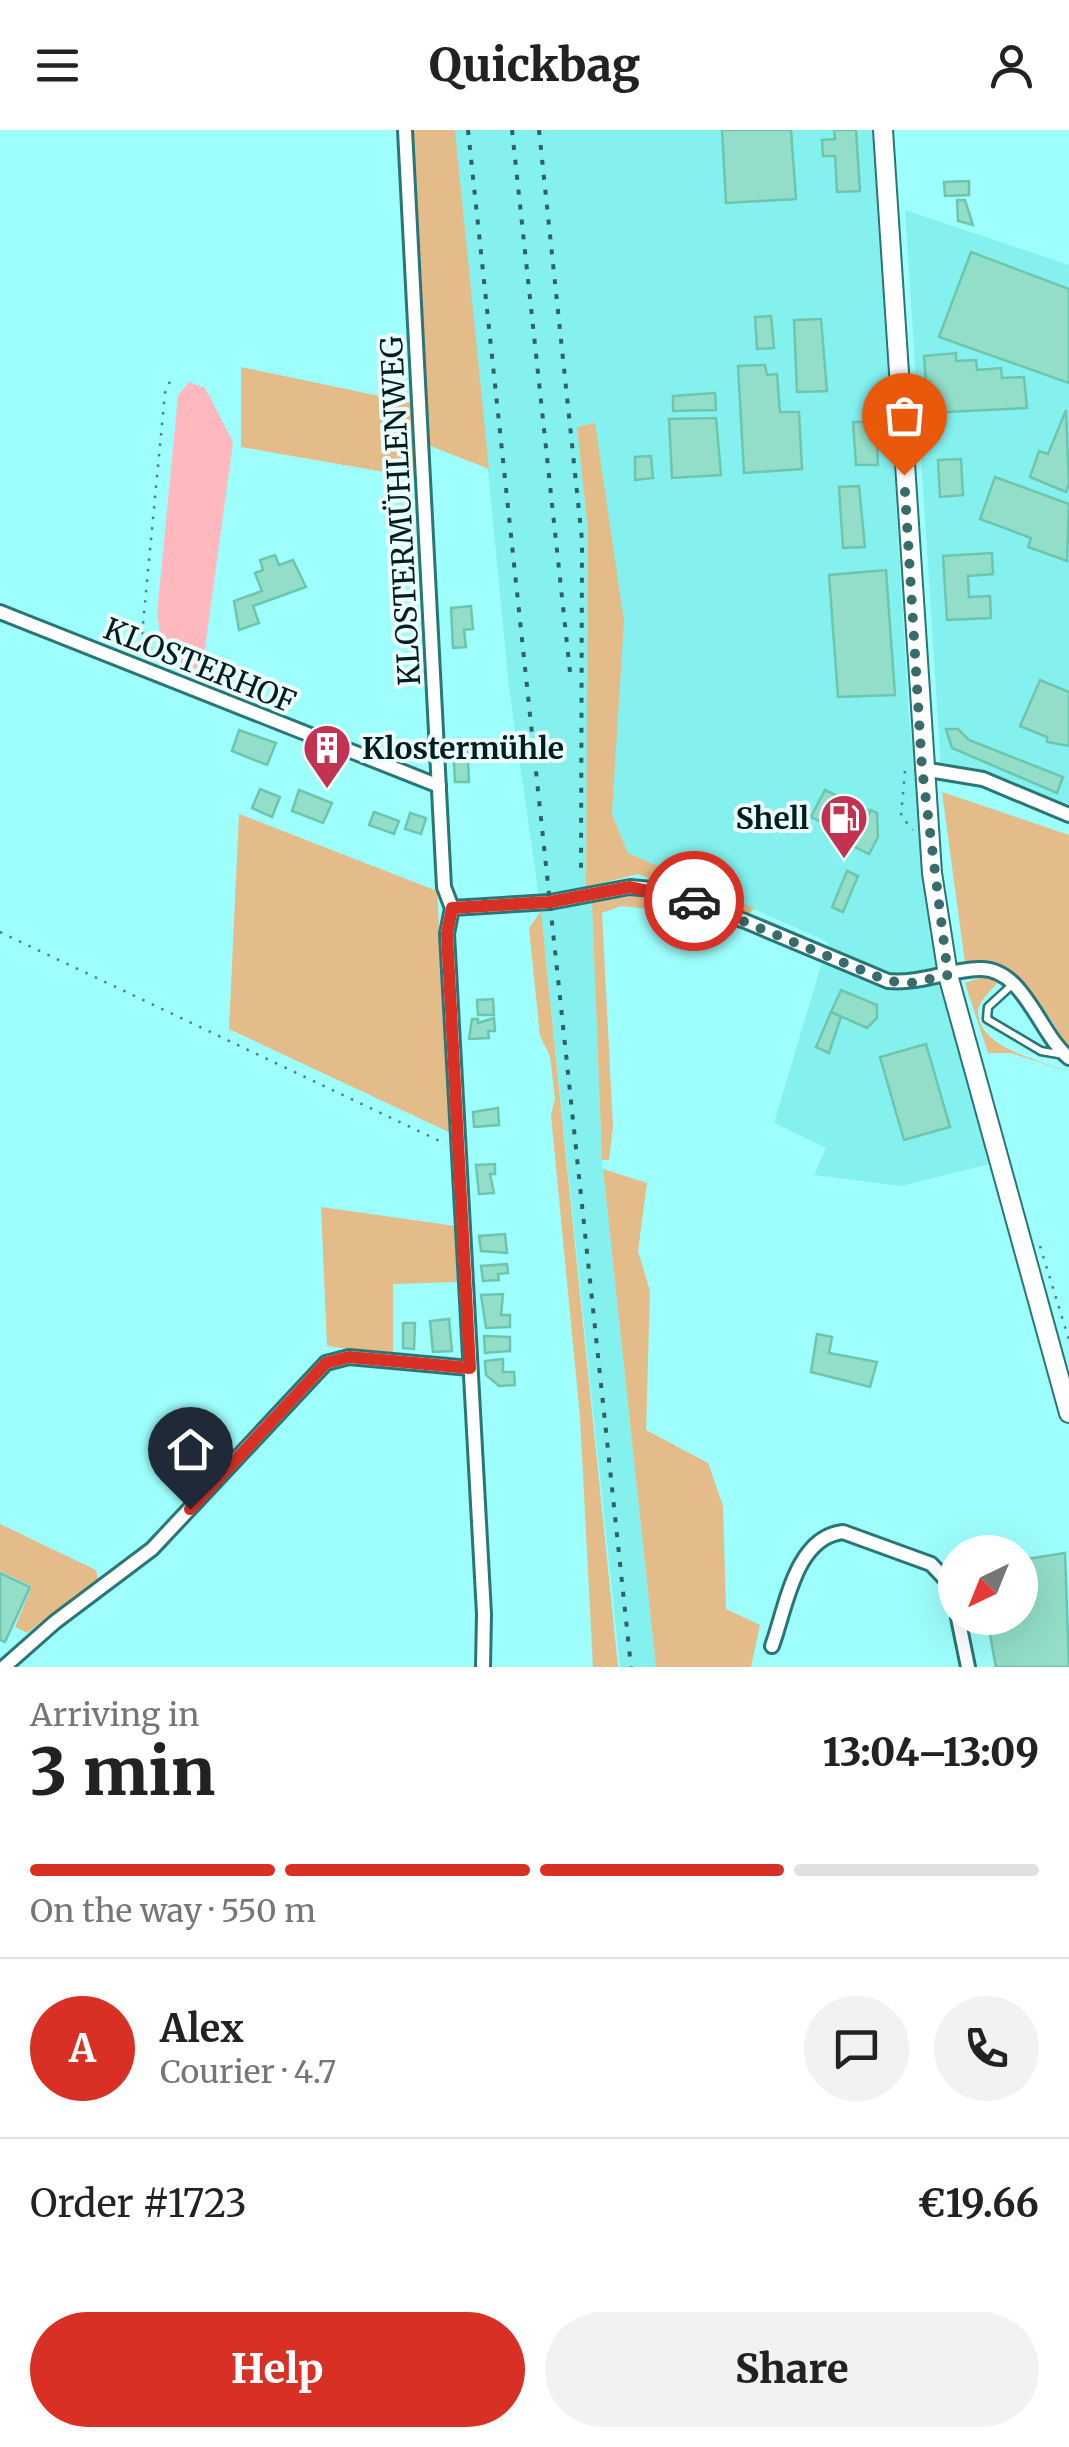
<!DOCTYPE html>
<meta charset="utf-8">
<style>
:root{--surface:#fff;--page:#f2f2f2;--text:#222;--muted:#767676;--line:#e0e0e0;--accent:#d93025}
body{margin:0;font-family:Merriweather,serif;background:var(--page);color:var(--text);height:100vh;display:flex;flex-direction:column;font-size:38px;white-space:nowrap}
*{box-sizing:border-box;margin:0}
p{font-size:32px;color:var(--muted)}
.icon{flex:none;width:55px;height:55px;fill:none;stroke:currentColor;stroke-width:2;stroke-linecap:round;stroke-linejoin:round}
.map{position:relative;height:1537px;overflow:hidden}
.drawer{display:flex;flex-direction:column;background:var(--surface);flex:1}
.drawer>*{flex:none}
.needle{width:65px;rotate:223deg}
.controls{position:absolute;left:938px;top:1405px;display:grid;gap:20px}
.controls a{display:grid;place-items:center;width:100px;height:100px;border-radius:50%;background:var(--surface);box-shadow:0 10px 40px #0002;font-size:50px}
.pin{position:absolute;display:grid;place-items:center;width:85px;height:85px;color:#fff;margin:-102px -42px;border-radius:50% 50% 50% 0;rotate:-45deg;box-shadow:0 0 10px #0007}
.pin .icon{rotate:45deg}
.courier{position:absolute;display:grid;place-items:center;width:100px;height:100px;margin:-50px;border:8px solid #d93025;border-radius:50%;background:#fff;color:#222;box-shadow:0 2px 12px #0007}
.headline em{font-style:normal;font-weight:800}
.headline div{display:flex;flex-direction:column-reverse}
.headline{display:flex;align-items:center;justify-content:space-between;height:170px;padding:0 30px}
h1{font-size:65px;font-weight:800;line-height:75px}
.bar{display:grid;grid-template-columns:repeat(4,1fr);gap:15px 10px;align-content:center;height:120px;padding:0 30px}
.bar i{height:12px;border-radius:8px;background:var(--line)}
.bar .current{background:var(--accent)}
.bar p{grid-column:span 4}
.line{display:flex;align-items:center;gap:25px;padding:0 30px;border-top:2px solid var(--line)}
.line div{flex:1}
.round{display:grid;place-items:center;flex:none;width:105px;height:105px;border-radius:52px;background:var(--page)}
.action{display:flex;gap:20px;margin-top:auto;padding:20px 30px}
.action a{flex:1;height:115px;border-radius:60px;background:var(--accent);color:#fff;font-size:40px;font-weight:800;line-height:115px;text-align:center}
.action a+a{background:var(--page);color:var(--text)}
header{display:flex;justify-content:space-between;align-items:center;height:130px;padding:0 30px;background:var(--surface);font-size:45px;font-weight:800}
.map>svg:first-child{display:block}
.built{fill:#84f1ef}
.green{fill:#e3bc89}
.water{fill:#ffb9be}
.building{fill:#92dec8;stroke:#6ec5ad;stroke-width:2.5}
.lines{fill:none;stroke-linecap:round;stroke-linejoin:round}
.lane-casing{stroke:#2a7675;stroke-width:11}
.street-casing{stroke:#2a7675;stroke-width:18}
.secondary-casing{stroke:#2a7675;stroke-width:22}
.path{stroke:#478482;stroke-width:2.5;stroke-dasharray:2.5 8;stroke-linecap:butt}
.lane{stroke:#fff;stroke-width:6}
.street{stroke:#fff;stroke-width:12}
.secondary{stroke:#fff;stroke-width:18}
.rail{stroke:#306261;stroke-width:4;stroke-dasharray:5 10;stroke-linecap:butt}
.done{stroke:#376c6b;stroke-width:10;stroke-dasharray:0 18}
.route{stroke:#d93025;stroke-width:12}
.labels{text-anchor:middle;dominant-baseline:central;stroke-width:8;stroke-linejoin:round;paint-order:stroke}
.street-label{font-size:30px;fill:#001e1d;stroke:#eafcfb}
.poi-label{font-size:30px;font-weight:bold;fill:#001e1d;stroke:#eafcfb;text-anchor:start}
</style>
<header><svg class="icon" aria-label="menu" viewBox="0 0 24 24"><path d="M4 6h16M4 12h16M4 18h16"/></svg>Quickbag<svg class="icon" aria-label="person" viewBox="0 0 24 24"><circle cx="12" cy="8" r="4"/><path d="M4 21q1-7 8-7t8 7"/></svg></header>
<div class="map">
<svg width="1069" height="1537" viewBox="0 0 1069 1537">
<rect width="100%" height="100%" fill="#9dfefc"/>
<g class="built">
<polygon points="455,0 874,0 909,588 938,838 990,1034 901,1056 814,1045 826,1018 774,993 828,812 628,723 612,683 623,491 594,293 577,298 588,401 586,757 539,767 509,557"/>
<polygon points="905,80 1069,135 1069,688 941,638"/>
<polygon points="592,773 602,1030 656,1537 620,1537 541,781"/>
</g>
<g class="green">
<polygon points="410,0 455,0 489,339 428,315"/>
<polygon points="241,237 413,273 419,348 241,317"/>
<polygon points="595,293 624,491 612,684 628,723 754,778 747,786 638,744 586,757 588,401 577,297"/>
<path d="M942,662l127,43v213c-29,-43 -45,-87 -104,-85z"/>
<polygon points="239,684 437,761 451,1003 229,899"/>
<polygon points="644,764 690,775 687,783 621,776 602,783 613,997 609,1030 602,1030 592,773"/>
<polygon points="541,781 618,1537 593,1537 580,1287 551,985 555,969 550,926 540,906 529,798"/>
<path d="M989,845l10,5c-6,10 -21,20 -21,33 2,36 65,48 91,59l-58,-19h-23l-23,-70z"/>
<polygon points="603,1039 647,1053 638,1121 650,1161 646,1300 708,1333 723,1376 726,1479 760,1495 751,1537 656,1537"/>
<polygon points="321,1077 455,1096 457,1152 393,1154 393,1225 327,1216"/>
<polygon points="0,1394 96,1440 98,1449 27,1503 15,1497 32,1456 0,1441"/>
</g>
<polygon class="water" points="189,252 205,258 233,312 203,533 196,539 165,531 157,484 178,266"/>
<g class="building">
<polygon points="722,0 791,0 796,69 726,73"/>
<polygon points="834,0 856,0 860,61 837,62 835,26 823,26 822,10 835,9"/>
<polygon points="969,51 969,65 945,66 944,52"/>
<polygon points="957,70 965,70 973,95 958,91"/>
<polygon points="971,122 1069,159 1069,253 939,207"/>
<polygon points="771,186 774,218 757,219 755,187"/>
<polygon points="821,189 827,261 797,262 794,190"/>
<polygon points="956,223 956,231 976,230 977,240 1001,238 1002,248 1024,247 1027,278 928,283 924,226"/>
<polygon points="765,235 767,245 777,244 780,282 799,282 802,339 744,343 738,236"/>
<polygon points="715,263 716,280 673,281 673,266"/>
<polygon points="1066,280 1069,354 1066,362 1030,347 1039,321 1048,324"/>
<polygon points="716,288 721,345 672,348 669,289"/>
<polygon points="853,292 876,292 878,335 856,335"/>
<polygon points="651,326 653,348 635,350 635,327"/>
<polygon points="961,329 963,365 940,367 938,330"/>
<polygon points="995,347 1069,374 1067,431 1028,417 1031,408 980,389"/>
<polygon points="859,356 865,417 843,418 839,357"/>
<polygon points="992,423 993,444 968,446 969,467 990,466 991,488 947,490 943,426"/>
<polygon points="275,425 279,435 293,430 306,457 253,476 259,493 239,500 234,471 262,461 255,443 263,440 260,430"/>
<polygon points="886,440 895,565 838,567 829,445"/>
<polygon points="471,476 473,499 464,500 466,517 453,518 451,478"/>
<polygon points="1040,550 1069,562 1069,616 1047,612 1047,607 1020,596"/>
<polygon points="946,599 958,599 969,610 1063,647 1057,663 952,618"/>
<polygon points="239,600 276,613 267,635 232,621"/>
<polygon points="467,610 468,631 454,632 453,611"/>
<polygon points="468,631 469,652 455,652 454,632"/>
<polygon points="260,659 280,667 272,687 252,678"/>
<polygon points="299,660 332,673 323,693 292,681"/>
<polygon points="825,660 870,681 856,709 811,687"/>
<polygon points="871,680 877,683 878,707 869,724 853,716"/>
<polygon points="374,682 399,691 394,704 369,695"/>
<polygon points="410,683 426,688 421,704 405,699"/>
<polygon points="847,741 858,746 843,782 832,777"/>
<polygon points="841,860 877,875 877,888 867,898 831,882"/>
<polygon points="493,869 494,885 478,885 477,870"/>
<polygon points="831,882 841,887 829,923 816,917"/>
<polygon points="494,888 495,901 488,901 489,908 469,909 472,889 478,889 478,893"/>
<polygon points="926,914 950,997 904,1010 880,927"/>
<polygon points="498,978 499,995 474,997 473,982"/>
<polygon points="495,1034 495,1044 490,1044 494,1063 479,1064 476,1035"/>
<polygon points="505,1104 507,1123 481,1121 479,1106"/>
<polygon points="507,1134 508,1143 498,1144 499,1150 483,1151 481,1136"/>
<polygon points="503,1164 501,1185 510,1185 510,1197 486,1198 481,1165"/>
<polygon points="449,1189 452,1221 433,1222 430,1191"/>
<polygon points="403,1193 415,1193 414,1219 403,1218"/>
<polygon points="817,1204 832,1207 829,1223 877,1232 870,1257 811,1242"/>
<polygon points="484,1206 510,1207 510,1221 485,1223"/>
<polygon points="503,1229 503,1242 514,1242 515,1255 499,1256 486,1245 485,1231"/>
<polygon points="1065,1423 1069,1537 996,1537 987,1488 1020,1488 1020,1430"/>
<polygon points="0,1443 30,1457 5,1512 0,1510"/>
</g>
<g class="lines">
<g class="lane-casing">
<polyline id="lane" points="1013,854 988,877 987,889 1041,921 1064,925"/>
</g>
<g class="street-casing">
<g id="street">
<polyline points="405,0 444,757 452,778 447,804 484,1484 483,1537"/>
<polyline points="0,482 439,656"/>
<polyline points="923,639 983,649 1069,685"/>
<path d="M452,778l98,-6 80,-15 22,2 93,32 143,60c33,3 59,-11 91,-12 45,-2 60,65 90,89"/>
<polyline points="958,1488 968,1537"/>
<path d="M772,1516c14,-38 23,-109 71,-114l88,32 19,20 5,22"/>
<polyline points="4,1537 55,1492 152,1419 326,1233 349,1227 470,1238"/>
</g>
</g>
<g class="secondary-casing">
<polyline id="secondary" points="883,0 932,743 948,845 1069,1283"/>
</g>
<g class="path">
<polyline points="140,525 165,263 171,249"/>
<polyline points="905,641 901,686 913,700"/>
<polyline points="0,802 446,1014"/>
<polyline points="1040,1116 1069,1210"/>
</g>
<use href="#lane" class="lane"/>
<use href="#street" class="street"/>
<use href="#secondary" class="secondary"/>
<g class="rail">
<polyline points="468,0 631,1537"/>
<polyline points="512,0 570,542"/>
<polyline points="539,0 582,410 581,739"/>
</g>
</g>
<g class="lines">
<polyline class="done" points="694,771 888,851 911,853 948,845 922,638 904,345"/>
<polyline class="route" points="190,1379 326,1233 349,1227 470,1238 447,804 452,778 550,772 630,757 694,771"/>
</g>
<defs>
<g id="building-pin" transform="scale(2.5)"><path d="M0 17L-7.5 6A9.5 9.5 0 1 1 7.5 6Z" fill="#c33351" stroke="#eafcfb"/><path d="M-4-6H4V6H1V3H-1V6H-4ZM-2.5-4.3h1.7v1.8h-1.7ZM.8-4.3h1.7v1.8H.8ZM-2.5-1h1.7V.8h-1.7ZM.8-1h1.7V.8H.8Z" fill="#fff"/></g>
<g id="fuel-pin" transform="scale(2.5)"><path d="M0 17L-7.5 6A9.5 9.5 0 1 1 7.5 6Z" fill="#c33351" stroke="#eafcfb"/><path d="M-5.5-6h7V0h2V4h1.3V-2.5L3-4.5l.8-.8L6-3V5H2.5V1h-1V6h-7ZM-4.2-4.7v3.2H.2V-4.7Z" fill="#fff"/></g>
</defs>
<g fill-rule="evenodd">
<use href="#building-pin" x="327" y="618"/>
<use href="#fuel-pin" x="844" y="688"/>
</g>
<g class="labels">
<g class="street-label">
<text transform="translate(400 381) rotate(-93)">KLOSTERMÜHLENWEG</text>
<text transform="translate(200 535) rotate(22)">KLOSTERHOF</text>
</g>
<g class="poi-label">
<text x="362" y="618">Klostermühle</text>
<text x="809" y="688" text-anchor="end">Shell</text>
</g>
</g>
</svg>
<div class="controls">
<a><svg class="needle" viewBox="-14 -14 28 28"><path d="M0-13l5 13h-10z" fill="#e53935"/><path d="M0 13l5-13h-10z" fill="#767676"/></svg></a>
</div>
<div class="pin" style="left:904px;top:345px;background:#ea580c"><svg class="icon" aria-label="bag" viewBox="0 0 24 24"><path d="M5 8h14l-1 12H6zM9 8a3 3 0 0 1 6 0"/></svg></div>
<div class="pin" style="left:190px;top:1379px;background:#1f2937"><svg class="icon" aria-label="home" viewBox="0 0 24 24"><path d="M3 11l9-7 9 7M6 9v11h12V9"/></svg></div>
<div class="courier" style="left:694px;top:771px"><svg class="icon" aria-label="car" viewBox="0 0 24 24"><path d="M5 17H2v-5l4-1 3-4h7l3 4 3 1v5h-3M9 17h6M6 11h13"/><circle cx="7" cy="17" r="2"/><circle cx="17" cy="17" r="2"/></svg></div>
</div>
<section class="drawer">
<div class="headline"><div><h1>3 min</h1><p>Arriving in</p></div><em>13:04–13:09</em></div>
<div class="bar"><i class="current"></i><i class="current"></i><i class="current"></i><i></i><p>On the way · 550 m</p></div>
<div class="line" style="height:180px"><b class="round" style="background:var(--accent);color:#fff">A</b><div><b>Alex</b><p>Courier · 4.7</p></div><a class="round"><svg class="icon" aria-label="chat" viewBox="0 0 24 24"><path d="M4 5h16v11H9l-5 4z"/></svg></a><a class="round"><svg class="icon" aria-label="phone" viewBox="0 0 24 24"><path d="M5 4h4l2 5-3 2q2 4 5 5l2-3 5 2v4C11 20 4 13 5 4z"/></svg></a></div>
<div class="line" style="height:130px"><div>Order #1723</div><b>€19.66</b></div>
<div class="action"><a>Help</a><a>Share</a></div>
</section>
